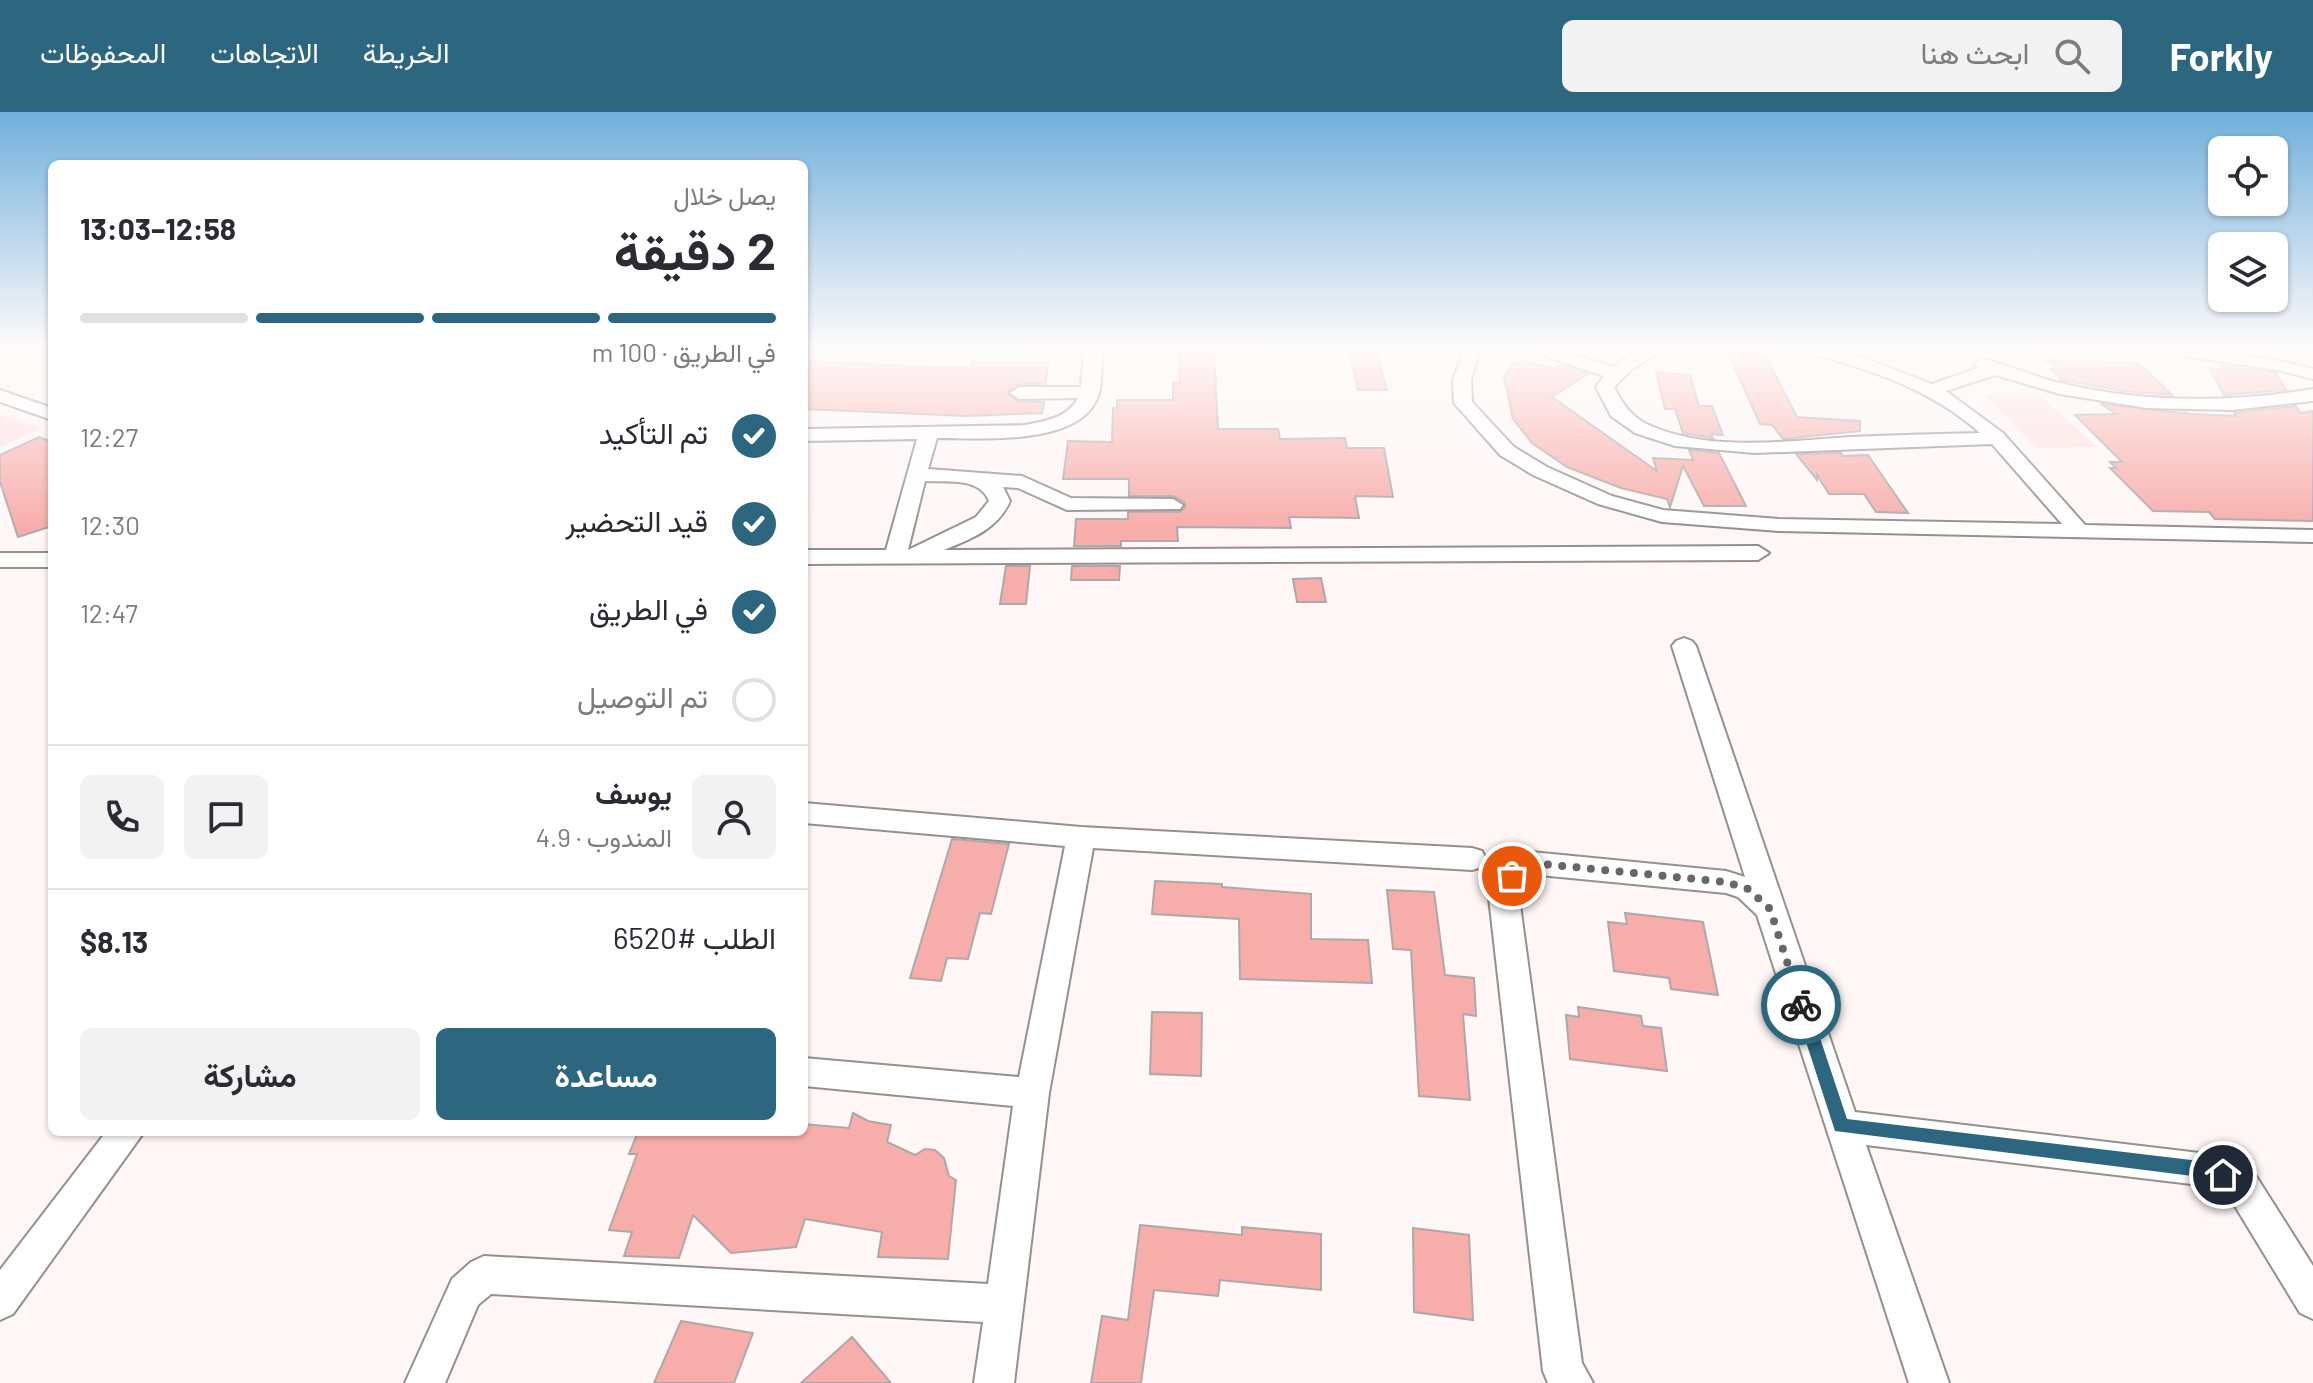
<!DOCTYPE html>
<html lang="ar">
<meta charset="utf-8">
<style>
:root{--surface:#fff;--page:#f2f2f3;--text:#2b2b33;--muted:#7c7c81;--line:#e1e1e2;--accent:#2c677f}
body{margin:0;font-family:Barlow,Vazirmatn,sans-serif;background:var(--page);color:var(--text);direction:rtl;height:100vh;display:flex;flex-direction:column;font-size:30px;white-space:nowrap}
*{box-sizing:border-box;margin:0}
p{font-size:26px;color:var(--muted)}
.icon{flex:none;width:44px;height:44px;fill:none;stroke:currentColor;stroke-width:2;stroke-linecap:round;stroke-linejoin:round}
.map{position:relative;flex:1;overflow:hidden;direction:ltr}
.panel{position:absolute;left:48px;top:48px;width:760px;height:976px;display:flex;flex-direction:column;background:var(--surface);border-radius:12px;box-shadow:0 2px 6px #0004;direction:rtl}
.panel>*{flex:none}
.fabs{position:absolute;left:2208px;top:24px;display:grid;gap:16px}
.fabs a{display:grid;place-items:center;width:80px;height:80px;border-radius:12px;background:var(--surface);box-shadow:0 2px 6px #0004;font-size:40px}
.pin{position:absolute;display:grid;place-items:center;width:68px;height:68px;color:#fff;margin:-34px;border:4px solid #fff;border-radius:50%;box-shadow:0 2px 8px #0007}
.courier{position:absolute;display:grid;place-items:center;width:80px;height:80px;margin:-40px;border:6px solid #2c677f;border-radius:50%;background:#fff;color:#222;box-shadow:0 2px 10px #0007}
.summary em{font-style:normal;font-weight:700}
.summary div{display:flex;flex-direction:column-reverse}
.summary{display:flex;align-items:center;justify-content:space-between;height:136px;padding:0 32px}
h1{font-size:52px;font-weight:700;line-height:60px}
.bar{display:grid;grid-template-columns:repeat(4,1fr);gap:12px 8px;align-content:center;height:96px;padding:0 32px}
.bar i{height:10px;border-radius:6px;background:var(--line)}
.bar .on{background:var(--accent)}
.bar p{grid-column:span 4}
.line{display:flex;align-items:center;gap:20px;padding:0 32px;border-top:2px solid var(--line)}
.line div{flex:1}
.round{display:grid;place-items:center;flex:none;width:84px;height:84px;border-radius:12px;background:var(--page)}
ol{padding:0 32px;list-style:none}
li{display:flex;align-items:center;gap:24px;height:88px}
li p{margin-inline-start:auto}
li .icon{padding:8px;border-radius:50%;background:var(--accent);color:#fff;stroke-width:4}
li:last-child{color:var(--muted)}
li i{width:44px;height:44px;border:4px solid var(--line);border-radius:50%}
.primary-button{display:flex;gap:16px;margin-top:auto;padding:16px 32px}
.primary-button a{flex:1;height:92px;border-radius:12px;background:var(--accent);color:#fff;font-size:32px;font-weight:700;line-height:92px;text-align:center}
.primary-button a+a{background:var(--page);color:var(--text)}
header{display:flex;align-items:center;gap:48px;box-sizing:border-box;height:112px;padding:0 40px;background:var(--accent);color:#fff}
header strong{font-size:38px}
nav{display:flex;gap:44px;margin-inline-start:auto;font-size:28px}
.search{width:560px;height:72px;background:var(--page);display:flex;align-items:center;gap:20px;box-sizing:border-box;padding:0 28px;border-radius:12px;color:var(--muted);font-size:30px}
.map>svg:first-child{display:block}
.green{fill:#fde0de}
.building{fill:#f7aeab;stroke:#afa8a8;stroke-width:2}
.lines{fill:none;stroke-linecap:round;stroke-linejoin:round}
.street-casing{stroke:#958f8e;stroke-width:4}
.street{fill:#fff;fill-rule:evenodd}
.route{fill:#2c677f}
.done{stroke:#6a6666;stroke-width:8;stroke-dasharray:0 14.4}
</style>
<header>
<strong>Forkly</strong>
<div class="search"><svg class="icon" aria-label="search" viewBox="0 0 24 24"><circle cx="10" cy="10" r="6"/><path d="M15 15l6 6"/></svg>ابحث هنا</div>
<nav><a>الخريطة</a><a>الاتجاهات</a><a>المحفوظات</a></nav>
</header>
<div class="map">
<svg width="2313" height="1271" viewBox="0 0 2313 1271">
<rect width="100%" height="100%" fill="#fef7f6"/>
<g class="green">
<polygon points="1984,283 2040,283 2097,335 2037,336"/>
<polygon points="0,302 42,316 0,335"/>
</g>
<g class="building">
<polygon points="1179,239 1214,239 1218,317 1278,317 1280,327 1345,326 1347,336 1384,336 1393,385 1355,384 1359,406 1289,405 1291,416 1177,415 1178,429 1121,429 1121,434 1074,434 1076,407 1128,407 1128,400 1180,400 1185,395 1185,390 1173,384 1129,384 1129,367 1063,367 1068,329 1112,330 1113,296 1117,296 1117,288 1173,288 1173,270 1180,271"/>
<polygon points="1349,239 1376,239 1387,278 1358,278"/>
<polygon points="1728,241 1764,241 1797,305 1860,309 1860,319 1783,327 1772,313 1760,312"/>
<polygon points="2045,248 2139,251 2172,283 2123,279 2062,268 2050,257 2058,256"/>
<polygon points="804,249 931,255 970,255 972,250 1048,250 1046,272 1019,272 1007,280 1019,290 1044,290 1042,301 967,304 804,297"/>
<polygon points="1520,249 1555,256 1561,253 1588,262 1552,285 1657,359 1653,346 1693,348 1689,338 1719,341 1746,394 1704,394 1683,354 1670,395 1667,387 1621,376 1567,355 1532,331 1513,307 1504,265 1513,252 1517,253"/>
<polygon points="2223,254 2276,261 2286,278 2224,283 2209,256 2226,258"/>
<polygon points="1656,260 1690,263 1699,294 1712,294 1723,323 1711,322 1713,326 1683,321 1675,297 1665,297"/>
<polygon points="2100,292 2192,302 2236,304 2234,301 2296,294 2300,301 2313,299 2313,409 2215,407 2209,400 2153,399 2110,356 2116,356 2110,350 2122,350 2075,303 2117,302"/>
<polygon points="39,325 52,330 52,414 18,425 0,370 0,343"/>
<polygon points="1841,341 1843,344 1868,343 1908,401 1876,400 1864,382 1829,382 1817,363 1817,368 1796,342"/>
<polygon points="1006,454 1030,454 1026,492 1000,492"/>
<polygon points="1072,454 1120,454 1119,468 1071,468"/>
<polygon points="1321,466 1326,490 1297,490 1293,467"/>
<polygon points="952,727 1009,732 991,802 980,801 968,847 947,846 941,869 910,866"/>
<polygon points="1155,769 1222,772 1222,775 1311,782 1311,827 1368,828 1372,871 1240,867 1239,807 1152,802"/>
<polygon points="1387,778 1434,780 1445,863 1474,866 1476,904 1463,902 1470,988 1419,984 1411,838 1393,837"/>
<polygon points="1625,801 1703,810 1718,883 1671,877 1669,866 1614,859 1608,810 1627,812"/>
<polygon points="1578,895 1641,904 1643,914 1661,916 1667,959 1570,947 1566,903 1579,905"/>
<polygon points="1152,900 1202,901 1201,964 1150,962"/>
<polygon points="853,1001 868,1009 891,1013 887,1030 915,1043 925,1037 935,1038 944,1046 949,1064 956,1068 948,1147 878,1145 882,1120 805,1107 796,1135 731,1141 693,1103 679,1146 624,1144 632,1120 609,1118 637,1042 629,1042 638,1020 804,1020 804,1012 849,1016"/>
<polygon points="1140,1113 1242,1123 1242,1115 1321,1122 1321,1178 1220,1168 1218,1184 1154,1178 1141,1271 1091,1271 1102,1204 1128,1208"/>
<polygon points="1413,1116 1469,1123 1473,1208 1414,1200"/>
<polygon points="681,1209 753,1221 734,1271 654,1271"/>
<polygon points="852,1225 891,1271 801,1271"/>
</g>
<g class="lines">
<g class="street-casing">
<g id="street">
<path d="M1084,239h18c-1,13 0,32 -3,42 -14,54 -119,45 -162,45l-9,31 94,7 49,22 102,1 10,6 -3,4 -113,1 -49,-22 -15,-1 7,14c-12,28 -39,38 -66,49l814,-4 11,7 -11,7 -954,4v-14h82l31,-111 -113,2v-12l221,-4c20,-4 43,-7 53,-27l-59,1 -9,-6 9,-6h62zM925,369c22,1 55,-4 64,20l-13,16 -68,33z"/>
<path d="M1464,239h11l3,4 -7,25 1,22 42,45 33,20 65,29 51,14 116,9 283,5 -70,-80 -237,9 -80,-7 -40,-13 -24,-17 -15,-29 8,-11 -63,-21 -3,-4h26l48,16 26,-16h24l-30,18 -18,18c9,18 18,31 37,39 60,26 137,15 200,11 43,-2 86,-3 129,-4 -47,-42 -106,-63 -165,-78l-3,-4 39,2 81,31 46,-16 -4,-4 9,-5c26,6 51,18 77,24 83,20 169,20 253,6v12l-80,9 -87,-2 -86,-14 -65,-19 -49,16 57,42 82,92 228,5v12l-534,-11 -117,-9 -64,-18 -65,-29 -33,-20 -46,-52 -1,-23z"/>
<path d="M2175,239c48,0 92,6 138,18v10l-36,-9 -93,-14z"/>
<polygon points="0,278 52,296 52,308 0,290"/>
<rect x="0" y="441" width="52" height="14"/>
<polygon points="1684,526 1692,529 1696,534 1855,1000 2208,1042 2251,1056 2313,1154 2313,1207 2300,1201 2227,1081 2208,1074 1866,1033 1949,1271 1909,1271 1757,803 1738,785 1726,781 1529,762 1518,778 1582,1251 1593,1271 1548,1271 1543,1259 1488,777 1512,742 1522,739 1726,759 1745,765 1672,534 1676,529"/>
<polygon points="804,691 1081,715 1472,736 1482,739 1486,747 1482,755 1472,758 1093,736 1049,981 1014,1271 974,1271 983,1210 491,1182 478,1193 445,1271 405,1271 452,1167 471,1150 484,1144 988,1172 1013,994 804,974 804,946 1019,965 1065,734 804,711"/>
<polygon points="106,1020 144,1020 13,1202 0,1208 0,1158"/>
</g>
</g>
<use href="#street" class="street"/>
</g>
<linearGradient id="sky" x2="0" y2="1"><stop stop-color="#71b0dc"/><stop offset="0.57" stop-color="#fffbfb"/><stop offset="1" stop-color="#fffbfb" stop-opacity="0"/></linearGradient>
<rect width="2313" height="417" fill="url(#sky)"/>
<polygon class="route" points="1801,887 1809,893 1847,1007 2208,1050 2230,1057 2232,1063 2230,1069 2223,1071 2208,1066 1835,1019 1794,893"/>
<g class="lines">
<polyline class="done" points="1512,764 1522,750 1726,770 1748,777 1770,797 1801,893"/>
</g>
</svg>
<div class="fabs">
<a><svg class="icon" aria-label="locate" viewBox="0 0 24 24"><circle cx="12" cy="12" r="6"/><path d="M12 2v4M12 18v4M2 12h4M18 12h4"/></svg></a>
<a><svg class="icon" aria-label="layers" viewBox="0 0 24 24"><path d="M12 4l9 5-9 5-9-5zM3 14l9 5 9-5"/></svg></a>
</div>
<div class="pin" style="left:1512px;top:764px;background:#ea580c"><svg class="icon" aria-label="bag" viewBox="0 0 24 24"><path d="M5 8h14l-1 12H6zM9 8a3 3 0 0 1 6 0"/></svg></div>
<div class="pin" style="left:2223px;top:1063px;background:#1f2937"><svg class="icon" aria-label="home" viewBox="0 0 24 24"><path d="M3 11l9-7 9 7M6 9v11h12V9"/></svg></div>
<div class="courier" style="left:1801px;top:893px"><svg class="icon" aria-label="bike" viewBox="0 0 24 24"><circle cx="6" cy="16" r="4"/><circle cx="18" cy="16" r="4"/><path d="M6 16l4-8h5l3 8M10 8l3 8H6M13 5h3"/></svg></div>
<section class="panel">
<div class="summary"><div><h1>2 دقيقة</h1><p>يصل خلال</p></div><em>12:58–13:03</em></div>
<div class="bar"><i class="on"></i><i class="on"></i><i class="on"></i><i></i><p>في الطريق · 100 m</p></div>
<ol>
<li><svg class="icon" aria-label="check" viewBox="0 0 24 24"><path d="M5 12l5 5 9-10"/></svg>تم التأكيد<p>12:27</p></li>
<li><svg class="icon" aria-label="check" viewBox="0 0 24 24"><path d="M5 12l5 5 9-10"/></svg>قيد التحضير<p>12:30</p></li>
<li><svg class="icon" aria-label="check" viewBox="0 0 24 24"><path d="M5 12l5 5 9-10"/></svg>في الطريق<p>12:47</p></li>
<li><i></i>تم التوصيل</li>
</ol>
<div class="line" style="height:144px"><a class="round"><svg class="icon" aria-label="person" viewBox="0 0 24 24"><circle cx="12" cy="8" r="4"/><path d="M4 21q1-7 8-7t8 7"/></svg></a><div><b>يوسف</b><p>المندوب · 4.9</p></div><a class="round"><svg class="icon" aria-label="chat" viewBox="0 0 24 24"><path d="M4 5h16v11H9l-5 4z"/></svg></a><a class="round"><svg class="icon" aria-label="phone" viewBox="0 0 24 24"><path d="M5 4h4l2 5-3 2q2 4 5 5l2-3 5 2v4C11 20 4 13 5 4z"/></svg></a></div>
<div class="line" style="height:104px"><div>الطلب #6520</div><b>$8.13</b></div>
<div class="primary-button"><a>مساعدة</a><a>مشاركة</a></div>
</section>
</div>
